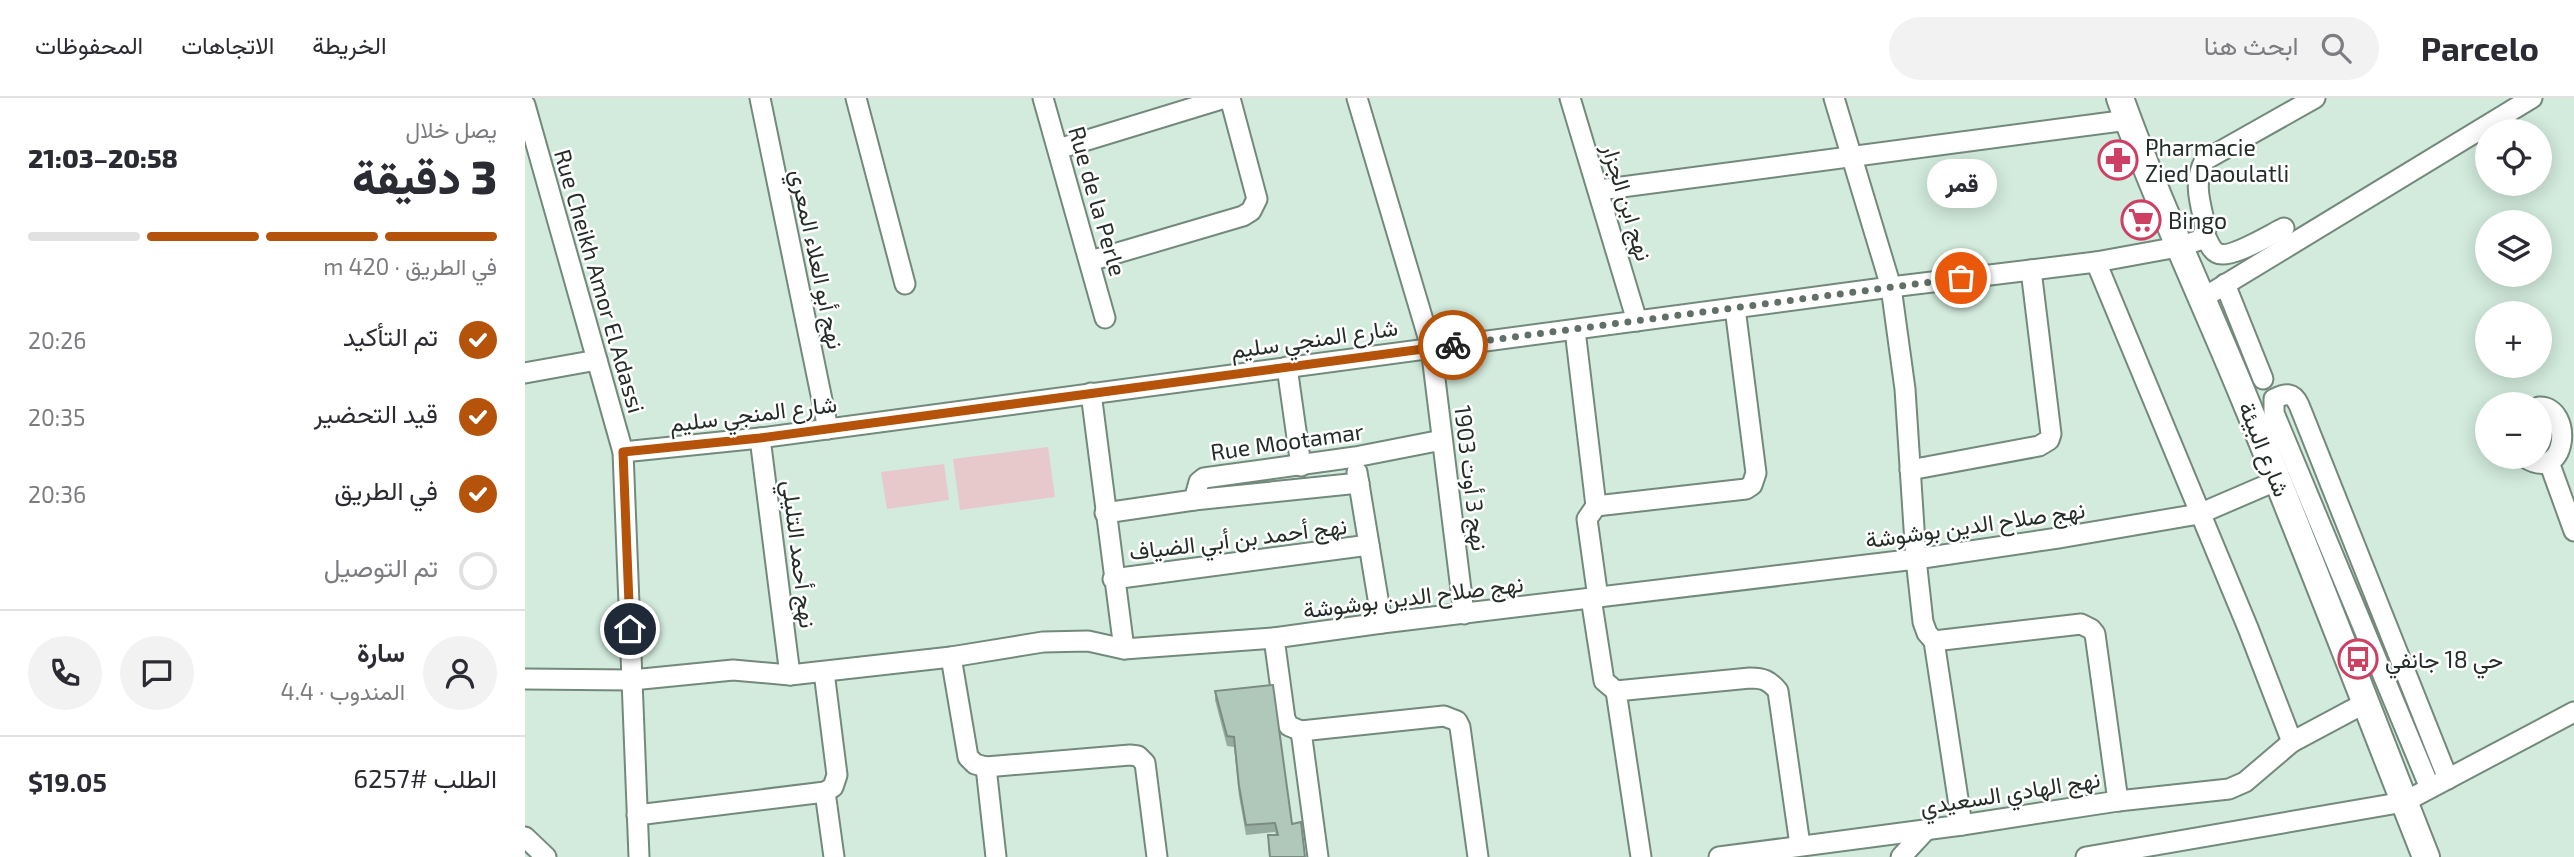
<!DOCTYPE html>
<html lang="ar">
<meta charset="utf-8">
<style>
:root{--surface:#fff;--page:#f2f2f3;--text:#2b2b33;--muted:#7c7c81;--line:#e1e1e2;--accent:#b45309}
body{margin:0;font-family:"Exo 2",Vazirmatn,sans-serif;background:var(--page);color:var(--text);direction:rtl;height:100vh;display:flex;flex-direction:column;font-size:26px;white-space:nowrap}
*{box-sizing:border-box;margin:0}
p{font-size:23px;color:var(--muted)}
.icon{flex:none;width:38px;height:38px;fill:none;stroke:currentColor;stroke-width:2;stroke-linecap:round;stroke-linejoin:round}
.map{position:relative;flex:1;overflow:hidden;direction:ltr}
.details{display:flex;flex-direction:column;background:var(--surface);width:525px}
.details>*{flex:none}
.tools{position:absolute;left:1950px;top:21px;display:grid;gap:14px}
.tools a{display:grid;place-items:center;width:77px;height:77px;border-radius:50%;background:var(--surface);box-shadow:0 4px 18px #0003;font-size:35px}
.pin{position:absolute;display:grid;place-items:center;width:60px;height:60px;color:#fff;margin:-30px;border:4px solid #fff;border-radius:50%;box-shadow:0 2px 7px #0007}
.courier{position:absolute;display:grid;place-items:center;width:70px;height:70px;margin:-35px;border:5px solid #b45309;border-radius:50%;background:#fff;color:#222;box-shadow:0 2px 9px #0007}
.bubble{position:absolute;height:49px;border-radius:24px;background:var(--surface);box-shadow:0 4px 18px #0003;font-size:23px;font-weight:800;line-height:49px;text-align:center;direction:rtl}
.headline em{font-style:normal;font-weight:800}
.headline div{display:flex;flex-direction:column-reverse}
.headline{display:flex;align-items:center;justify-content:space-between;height:119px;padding:0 28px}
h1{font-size:46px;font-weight:800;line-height:52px}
.bar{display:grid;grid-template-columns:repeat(4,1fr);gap:10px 7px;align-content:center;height:84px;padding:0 28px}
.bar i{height:9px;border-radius:5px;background:var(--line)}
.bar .selected{background:var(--accent)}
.bar p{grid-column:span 4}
.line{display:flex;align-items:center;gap:18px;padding:0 28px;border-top:2px solid var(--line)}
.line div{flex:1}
.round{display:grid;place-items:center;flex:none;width:74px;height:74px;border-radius:37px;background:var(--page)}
ol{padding:0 28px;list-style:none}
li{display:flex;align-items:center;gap:21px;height:77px}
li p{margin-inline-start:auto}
li .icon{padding:7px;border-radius:50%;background:var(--accent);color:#fff;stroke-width:4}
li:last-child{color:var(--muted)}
li i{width:38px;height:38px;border:4px solid var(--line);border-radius:50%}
header{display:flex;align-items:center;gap:42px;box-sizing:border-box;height:98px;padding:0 35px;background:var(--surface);border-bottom:2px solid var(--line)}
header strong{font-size:33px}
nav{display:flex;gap:38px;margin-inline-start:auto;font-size:24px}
.search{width:490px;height:63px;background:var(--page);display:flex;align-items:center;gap:18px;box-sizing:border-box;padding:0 24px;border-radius:38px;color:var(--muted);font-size:26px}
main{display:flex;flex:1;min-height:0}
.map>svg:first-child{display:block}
.pitch{fill:#e7c8cb}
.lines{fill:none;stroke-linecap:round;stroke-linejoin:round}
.street-casing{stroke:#73897c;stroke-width:23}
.secondary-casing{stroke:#73897c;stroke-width:30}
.street{stroke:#fff;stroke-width:19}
.secondary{stroke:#fff;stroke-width:26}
.wall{fill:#97aca0}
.building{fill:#b0c8ba;stroke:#7b8c82;stroke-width:2}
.done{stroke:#617067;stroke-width:7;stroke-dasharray:0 12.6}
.route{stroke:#b45309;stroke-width:9}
.labels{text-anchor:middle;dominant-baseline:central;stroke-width:5;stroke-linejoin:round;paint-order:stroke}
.poi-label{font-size:23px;fill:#242d28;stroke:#fff;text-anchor:start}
.street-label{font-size:23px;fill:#242d28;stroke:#fff}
</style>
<header>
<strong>Parcelo</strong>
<div class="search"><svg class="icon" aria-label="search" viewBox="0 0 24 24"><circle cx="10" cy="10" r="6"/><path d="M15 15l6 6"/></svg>ابحث هنا</div>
<nav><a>الخريطة</a><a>الاتجاهات</a><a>المحفوظات</a></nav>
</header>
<main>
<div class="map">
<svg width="2049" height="759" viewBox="0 0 2049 759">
<rect width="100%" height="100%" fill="#d2ebdd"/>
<g class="pitch">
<polygon points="523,349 530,399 435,412 428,361"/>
<polygon points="419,366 424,402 362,411 356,374"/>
</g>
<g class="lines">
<g class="street-casing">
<g id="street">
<polyline points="235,0 303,331"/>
<polyline points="331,0 380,186"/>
<polyline points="518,0 580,220"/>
<polyline points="832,0 906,249 939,516"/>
<polyline points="1045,0 1112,223"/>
<polyline points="1309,0 1366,189 1380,291 1391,461 1398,524 1402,535 1409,543 1437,727"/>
<polyline points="0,7 98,354 114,759"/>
<polyline points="533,51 700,0"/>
<polyline points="1074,92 1603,22"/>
<path d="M1680,137c3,6 6,15 12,18 13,7 54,-19 67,-25"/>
<polyline points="565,163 718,118 726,113 732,101 705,0"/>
<polyline points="1571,164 1723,530 1767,644 1840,605"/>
<polyline points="1700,186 1738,281"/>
<polyline points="1678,200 2007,0"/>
<polyline points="1050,232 1071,408 1221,391 1227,387 1231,375 1210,210"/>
<polyline points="762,269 776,368"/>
<polyline points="0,275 72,262"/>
<polyline points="566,295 599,551"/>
<polyline points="235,340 265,577"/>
<path d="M98,354l137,-14 1131,-151 205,-25 82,-15 22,-7 6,-11c-5,-24 -14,-46 -1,-69l110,-62"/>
<path d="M1999,359c44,29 50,-51 15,-50"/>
<polyline points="2024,364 2049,433"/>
<polyline points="1385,372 1514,348 1524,342 1526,336 1506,172"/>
<polyline points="832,374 857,525"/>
<polyline points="834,385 669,402 674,384 679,380 830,359 917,342"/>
<polyline points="1071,408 1062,421 1073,500"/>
<polyline points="580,415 669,402"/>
<polyline points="588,481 844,447"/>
<polyline points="1066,500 1079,583 1091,593"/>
<polyline points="749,540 760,621 764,628 776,633"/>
<polyline points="1409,543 1556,526 1566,531 1570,536 1593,703"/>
<polyline points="426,559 443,659 450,666 461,669"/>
<polyline points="0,581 107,582 208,572 265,577 426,559 518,544 563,543 599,551 749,540 857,525 1391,461 1533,440 1674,416 1753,382"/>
<path d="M1905,690l-156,-375v-14c12,-6 19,-7 25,6l149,374"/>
<polyline points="300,694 309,759"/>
<polyline points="112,717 300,694 308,689 312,677 299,574"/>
<polyline points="0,739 21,759"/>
<polyline points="471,759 461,669 605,657 613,658 620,665 632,759"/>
<polyline points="793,759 776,633 919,618 932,623 935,629 953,759"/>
<path d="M1116,759l-25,-166 134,-13c13,0 19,2 28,13l22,154"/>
<polyline points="1194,759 1437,727 1593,703 1704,691 1720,684 1767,644"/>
<polyline points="1376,759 1401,732"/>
<polyline points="1561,759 1879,704 2049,614"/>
</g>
</g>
<g class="secondary-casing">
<path id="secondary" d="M1595,0c39,109 89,212 132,319 60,146 116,293 174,440"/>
</g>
<use href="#street" class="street"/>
<use href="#secondary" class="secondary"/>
</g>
<polygon class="wall" points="690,593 767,726 780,759 744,759 743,737 751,737 750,734 721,737 714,698 709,649 702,648 690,602"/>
<polygon class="building" points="748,587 767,726 776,724 780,759 745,759 743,737 753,737 750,725 721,727 714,688 709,639 702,638 690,593"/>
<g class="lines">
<polyline class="done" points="928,247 1436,180"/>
<polyline class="route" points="105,531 98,354 235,340 928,247"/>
</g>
<defs>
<g id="pharmacy-ring" transform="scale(2.0125)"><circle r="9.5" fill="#fff" stroke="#ce3f64" stroke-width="1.5"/><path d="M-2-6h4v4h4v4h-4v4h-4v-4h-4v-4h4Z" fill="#ce3f64"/></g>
<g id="supermarket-ring" transform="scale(2.0125)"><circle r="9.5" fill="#fff" stroke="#ce3f64" stroke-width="1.5"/><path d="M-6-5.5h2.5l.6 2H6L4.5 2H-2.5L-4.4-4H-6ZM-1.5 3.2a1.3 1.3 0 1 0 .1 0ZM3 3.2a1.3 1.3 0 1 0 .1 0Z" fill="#ce3f64"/></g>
<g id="bus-ring" transform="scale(2.0125)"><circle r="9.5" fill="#fff" stroke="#ce3f64" stroke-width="1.5"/><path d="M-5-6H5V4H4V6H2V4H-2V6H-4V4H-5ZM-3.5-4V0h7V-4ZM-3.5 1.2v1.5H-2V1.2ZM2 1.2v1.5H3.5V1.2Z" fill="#ce3f64"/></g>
</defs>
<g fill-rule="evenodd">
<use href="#pharmacy-ring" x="1593" y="62"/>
<use href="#supermarket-ring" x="1616" y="122"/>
<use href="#bus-ring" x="1833" y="561"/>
</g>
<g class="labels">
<g class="poi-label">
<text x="1620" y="49">Pharmacie<tspan x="1620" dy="26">Zied Daoulatli</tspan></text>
<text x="1643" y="122">Bingo</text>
<text x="1860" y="561">حي 18 جانفي</text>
</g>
<g class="street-label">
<text transform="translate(573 103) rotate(74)">Rue de la Perle</text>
<text transform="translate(1103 104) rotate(73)">نهج ابن الجزار</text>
<text transform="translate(293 161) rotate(78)">نهج أبو العلاء المعري</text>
<text transform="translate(75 183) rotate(74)">Rue Cheikh Amor El Adassi</text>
<text transform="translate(789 240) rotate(-8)">شارع المنجي سليم</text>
<text transform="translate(228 315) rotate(-7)">شارع المنجي سليم</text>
<text transform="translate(762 343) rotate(-8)">Rue Mootamar</text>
<text transform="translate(1740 351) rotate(68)">شارع البيئة</text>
<text transform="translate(947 380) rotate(83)">نهج 3 أوت 1903</text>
<text transform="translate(1450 426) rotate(-8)">نهج صلاح الدين بوشوشة</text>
<text transform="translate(713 440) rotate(-7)">نهج أحمد بن أبي الضياف</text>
<text transform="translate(275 456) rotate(83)">نهج أحمد التليلي</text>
<text transform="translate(888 498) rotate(-7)">نهج صلاح الدين بوشوشة</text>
<text transform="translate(1485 694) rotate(-9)">نهج الهادي السعيدي</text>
</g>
</g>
</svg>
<div class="tools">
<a><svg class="icon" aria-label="locate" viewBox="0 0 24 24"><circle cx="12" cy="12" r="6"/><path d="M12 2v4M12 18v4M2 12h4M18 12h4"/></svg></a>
<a><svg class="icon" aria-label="layers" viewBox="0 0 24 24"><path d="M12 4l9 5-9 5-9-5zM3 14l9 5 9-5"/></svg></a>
<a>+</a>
<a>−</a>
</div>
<div class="pin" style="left:1436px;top:180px;background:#ea580c"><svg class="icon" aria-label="bag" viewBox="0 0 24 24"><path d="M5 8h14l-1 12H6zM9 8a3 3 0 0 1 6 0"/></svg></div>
<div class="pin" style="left:105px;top:531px;background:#1f2937"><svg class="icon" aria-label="home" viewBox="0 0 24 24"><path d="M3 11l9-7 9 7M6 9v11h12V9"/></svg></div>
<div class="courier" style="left:928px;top:247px"><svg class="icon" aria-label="bike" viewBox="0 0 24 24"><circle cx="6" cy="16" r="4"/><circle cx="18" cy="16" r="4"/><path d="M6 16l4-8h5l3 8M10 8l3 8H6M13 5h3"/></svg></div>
<div class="bubble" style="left:1402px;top:61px;width:70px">قمر</div>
</div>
<section class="details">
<div class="headline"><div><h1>3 دقيقة</h1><p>يصل خلال</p></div><em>20:58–21:03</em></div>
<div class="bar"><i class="selected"></i><i class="selected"></i><i class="selected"></i><i></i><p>في الطريق · 420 m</p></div>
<ol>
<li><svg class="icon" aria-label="check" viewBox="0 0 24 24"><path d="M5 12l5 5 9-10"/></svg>تم التأكيد<p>20:26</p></li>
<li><svg class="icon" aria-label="check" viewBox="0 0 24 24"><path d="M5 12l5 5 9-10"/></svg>قيد التحضير<p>20:35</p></li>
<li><svg class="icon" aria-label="check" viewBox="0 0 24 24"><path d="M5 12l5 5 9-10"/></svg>في الطريق<p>20:36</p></li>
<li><i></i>تم التوصيل</li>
</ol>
<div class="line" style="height:126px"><a class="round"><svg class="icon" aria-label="person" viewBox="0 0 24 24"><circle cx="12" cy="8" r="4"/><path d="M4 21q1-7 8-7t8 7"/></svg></a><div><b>سارة</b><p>المندوب · 4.4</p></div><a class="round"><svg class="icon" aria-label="chat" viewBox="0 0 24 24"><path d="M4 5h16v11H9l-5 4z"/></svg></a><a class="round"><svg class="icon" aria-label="phone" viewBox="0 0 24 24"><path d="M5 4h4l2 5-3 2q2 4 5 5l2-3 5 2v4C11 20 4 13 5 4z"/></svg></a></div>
<div class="line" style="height:91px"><div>الطلب #6257</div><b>$19.05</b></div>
</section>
</main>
